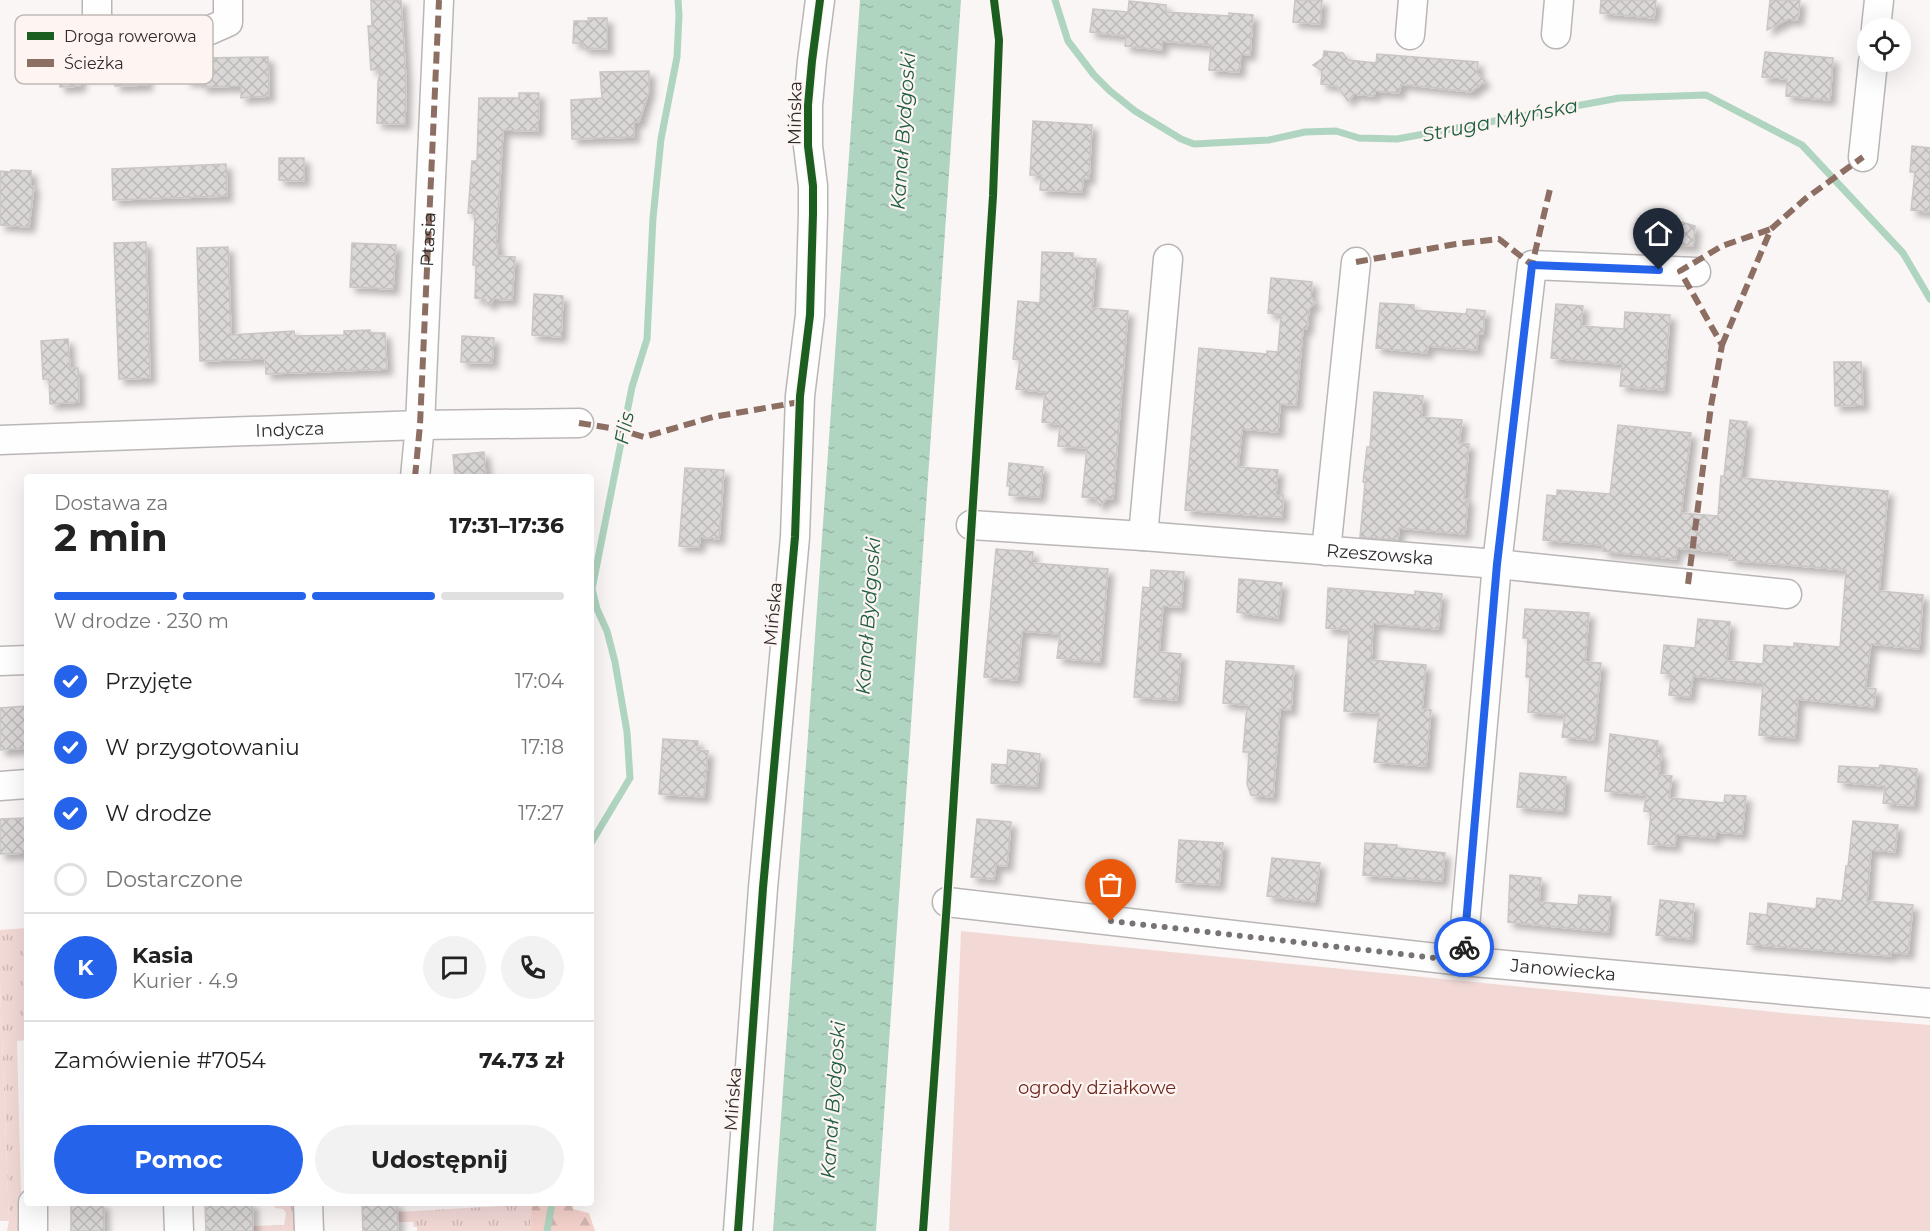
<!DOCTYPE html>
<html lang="pl">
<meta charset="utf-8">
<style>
:root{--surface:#fff;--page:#f2f2f2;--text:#222;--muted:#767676;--line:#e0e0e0;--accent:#2563eb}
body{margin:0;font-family:Montserrat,sans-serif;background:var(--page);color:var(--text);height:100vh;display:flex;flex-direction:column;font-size:22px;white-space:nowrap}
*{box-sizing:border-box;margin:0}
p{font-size:20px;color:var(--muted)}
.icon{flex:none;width:33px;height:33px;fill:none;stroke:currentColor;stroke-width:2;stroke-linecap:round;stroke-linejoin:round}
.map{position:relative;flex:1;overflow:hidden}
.details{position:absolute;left:24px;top:474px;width:570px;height:732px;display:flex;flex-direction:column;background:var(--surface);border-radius:6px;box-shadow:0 6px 24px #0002}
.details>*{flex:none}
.fabs{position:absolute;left:1857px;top:18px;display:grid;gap:12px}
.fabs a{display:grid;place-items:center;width:54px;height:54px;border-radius:50%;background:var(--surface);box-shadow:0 6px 24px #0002;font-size:30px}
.pin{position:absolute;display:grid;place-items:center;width:51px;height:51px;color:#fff;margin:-62px -26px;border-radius:50% 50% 50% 0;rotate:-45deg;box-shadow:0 0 6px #0007}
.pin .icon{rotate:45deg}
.courier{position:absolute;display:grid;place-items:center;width:60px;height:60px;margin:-30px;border:4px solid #2563eb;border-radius:50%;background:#fff;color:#222;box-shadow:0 2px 8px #0007}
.head em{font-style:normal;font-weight:700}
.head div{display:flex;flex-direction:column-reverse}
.head{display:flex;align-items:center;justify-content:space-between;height:102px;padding:0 30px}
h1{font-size:39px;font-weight:700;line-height:45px}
.bar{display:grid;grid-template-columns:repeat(4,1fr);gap:9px 6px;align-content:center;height:72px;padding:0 30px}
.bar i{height:8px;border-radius:4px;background:var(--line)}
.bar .active{background:var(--accent)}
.bar p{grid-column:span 4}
.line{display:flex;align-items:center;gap:15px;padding:0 30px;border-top:2px solid var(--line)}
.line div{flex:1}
.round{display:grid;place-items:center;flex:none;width:63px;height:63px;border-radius:32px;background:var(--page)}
ol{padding:0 30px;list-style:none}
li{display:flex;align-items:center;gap:18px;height:66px}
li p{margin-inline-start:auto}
li .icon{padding:6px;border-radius:50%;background:var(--accent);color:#fff;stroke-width:4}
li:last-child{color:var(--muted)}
li i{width:33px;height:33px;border:3px solid var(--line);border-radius:50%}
.primary-button{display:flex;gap:12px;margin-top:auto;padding:12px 30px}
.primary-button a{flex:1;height:69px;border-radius:36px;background:var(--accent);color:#fff;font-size:24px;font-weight:700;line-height:69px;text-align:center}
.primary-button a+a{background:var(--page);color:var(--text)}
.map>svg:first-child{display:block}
.grass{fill:url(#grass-tufts)}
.forest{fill:url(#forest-firs)}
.green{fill:#f2d9d6}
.water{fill:url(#water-ripples)}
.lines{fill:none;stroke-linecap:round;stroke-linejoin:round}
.stream{stroke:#afd4bf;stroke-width:7}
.building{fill:url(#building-cross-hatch);stroke:#cac6c6;stroke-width:1.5;filter:url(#shadow)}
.minor-casing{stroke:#bab6b6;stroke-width:31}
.minor{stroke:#fefefe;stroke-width:28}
.quiet{stroke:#8d6e63;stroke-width:6;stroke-dasharray:12 6;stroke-linecap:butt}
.cycleway-casing{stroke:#fef5f3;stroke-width:11}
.cycleway{stroke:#1b5e20;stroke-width:8}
.done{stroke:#777372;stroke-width:6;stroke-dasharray:0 10.8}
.route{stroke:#2563eb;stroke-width:8}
.labels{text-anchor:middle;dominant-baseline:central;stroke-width:4.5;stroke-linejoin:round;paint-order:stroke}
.street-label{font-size:18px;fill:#302c2b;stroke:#fef5f3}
.park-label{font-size:18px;fill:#6d271c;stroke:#fef5f3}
.water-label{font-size:20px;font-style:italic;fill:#1f5f41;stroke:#fef5f3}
.key{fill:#fef5f3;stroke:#c0b9b7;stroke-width:1.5}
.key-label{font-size:16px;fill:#302c2b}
</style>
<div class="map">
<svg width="1930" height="1231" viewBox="0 0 1930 1231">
<defs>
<pattern id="grass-tufts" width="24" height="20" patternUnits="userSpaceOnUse" patternTransform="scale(1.5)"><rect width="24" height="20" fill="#f2d9d6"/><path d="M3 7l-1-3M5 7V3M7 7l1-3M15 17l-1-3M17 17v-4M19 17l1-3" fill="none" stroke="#d0bab8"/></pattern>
<pattern id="forest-firs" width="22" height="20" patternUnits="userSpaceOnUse" patternTransform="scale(1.5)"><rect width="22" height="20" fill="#f4d1cb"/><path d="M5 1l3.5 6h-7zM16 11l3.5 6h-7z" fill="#d2b4ae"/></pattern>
<pattern id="water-ripples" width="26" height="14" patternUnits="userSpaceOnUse" patternTransform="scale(1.5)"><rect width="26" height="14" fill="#afd4bf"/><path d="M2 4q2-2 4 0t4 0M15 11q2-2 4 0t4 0" fill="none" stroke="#97b6a4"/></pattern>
<pattern id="building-cross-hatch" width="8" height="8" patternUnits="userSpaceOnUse" patternTransform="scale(1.5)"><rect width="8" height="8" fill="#dbd7d7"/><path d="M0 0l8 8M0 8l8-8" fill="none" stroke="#bcb9b9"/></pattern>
<filter id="shadow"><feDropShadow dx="5.5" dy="5.5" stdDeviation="3" flood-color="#0004"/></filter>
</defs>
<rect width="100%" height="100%" fill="#fbf6f6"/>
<g class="grass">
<polygon points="27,928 27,1040 17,1041 22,1231 7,1231 9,1221 0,984 0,930"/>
<polygon points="273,1203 294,1203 295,1231 253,1231 253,1226 284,1225 286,1213 283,1209 275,1208"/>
<polygon points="518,1203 532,1203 530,1231 417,1231 417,1227 414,1227 413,1222 398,1222 397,1212 518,1205"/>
</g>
<polygon class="forest" points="532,1203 573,1203 573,1209 589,1213 595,1231 530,1231"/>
<g class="green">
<polygon points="961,931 1794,1014 1930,1025 1930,1231 949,1231"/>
<polygon points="0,984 9,1221 0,1221"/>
</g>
<polygon class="water" points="860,0 961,0 876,1231 773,1231"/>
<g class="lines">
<g class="stream">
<polyline points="1055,0 1068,41 1094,75 1110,91 1135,111 1181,139 1194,144 1269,140 1305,132 1336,131 1359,138 1397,139 1619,98 1706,95 1802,145 1903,253 1930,299"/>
<polyline points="591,843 630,778 627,732 615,662 607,631 597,609 592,589 632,387 647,339 653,218 661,139 677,57 679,15 678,0"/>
<polyline points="547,1231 552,1203"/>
</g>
</g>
<g class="building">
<polygon points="371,0 401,0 406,81 405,124 377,123 378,82 381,69 371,70 368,26 372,26"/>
<polygon points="1295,0 1322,0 1320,24 1293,22"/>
<polygon points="1601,0 1656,0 1654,18 1600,13"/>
<polygon points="1770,0 1800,0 1798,20 1788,19 1767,30"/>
<polygon points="1129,1 1166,5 1166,12 1229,16 1229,13 1253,15 1250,55 1241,54 1239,72 1209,70 1211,45 1162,41 1162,50 1125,46 1126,36 1090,32 1093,9 1128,12"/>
<polygon points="588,18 607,18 607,49 583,48 583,43 573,43 574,21 589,21"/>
<polygon points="1324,51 1343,53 1348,60 1376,63 1377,54 1478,62 1477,73 1485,81 1471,92 1401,84 1399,93 1375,91 1374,96 1354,94 1348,101 1337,86 1321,84 1322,71 1313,65 1323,58"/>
<polygon points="1765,52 1833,58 1830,100 1786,96 1787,79 1762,77"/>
<polygon points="86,53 86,59 147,56 147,85 115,86 115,75 80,75 80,86 60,87 58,54"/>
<polygon points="185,56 204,56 204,58 268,57 269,96 241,98 241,86 202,87 202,81 186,81"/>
<polygon points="649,71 649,91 639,122 634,122 634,137 572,139 571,100 602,98 600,72"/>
<polygon points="519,93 539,93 538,131 503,130 496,244 498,244 498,256 515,257 512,300 494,299 489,305 484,299 475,298 476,265 473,265 475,214 468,213 472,161 477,161 479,98 519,98"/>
<polygon points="1033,121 1092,125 1089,179 1083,178 1082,192 1040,190 1041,175 1030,175"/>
<polygon points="1912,146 1930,148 1930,212 1911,210 1915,172 1910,172"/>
<polygon points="279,158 304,158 304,181 279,180"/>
<polygon points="226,164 227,196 113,200 112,169"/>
<polygon points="11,170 31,171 31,186 34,186 29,227 0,225 0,171 11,172"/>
<polygon points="1678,221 1695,226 1693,246 1675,246"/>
<polygon points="146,242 150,378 119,379 114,243"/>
<polygon points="352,243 396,245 393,289 350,287"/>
<polygon points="228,247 231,335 294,331 295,336 344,335 344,331 370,330 370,333 385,333 387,369 266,374 265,359 200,361 197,248"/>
<polygon points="1042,252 1073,253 1073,258 1096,259 1092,308 1128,311 1113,499 1106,499 1100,506 1095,498 1082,497 1087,448 1058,446 1060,424 1042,422 1045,392 1016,389 1020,360 1013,359 1018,301 1040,303"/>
<polygon points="1271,278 1312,282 1311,297 1315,303 1309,309 1307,329 1303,329 1296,405 1280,404 1278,432 1242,429 1238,467 1278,470 1276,495 1283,495 1282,517 1185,510 1199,348 1267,354 1267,351 1278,352 1281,315 1268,313"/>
<polygon points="534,294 563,296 561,337 532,335"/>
<polygon points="1380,303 1414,305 1414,310 1466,314 1467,309 1485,311 1483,334 1478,334 1477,350 1428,346 1427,353 1376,348"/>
<polygon points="1556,304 1583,306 1581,326 1624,329 1625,312 1670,315 1664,390 1620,386 1622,364 1551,358"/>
<polygon points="462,336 494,338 492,363 461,362"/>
<polygon points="68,339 70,368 78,368 79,402 50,404 49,379 43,379 41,341"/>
<polygon points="1834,362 1861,362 1863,405 1835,406"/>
<polygon points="1374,392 1423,396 1421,417 1462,420 1459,443 1469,444 1464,499 1468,499 1465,534 1399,528 1398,540 1360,537 1365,483 1363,482 1367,447 1370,447"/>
<polygon points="1730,420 1747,422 1741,478 1888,491 1879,591 1923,595 1919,649 1871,644 1865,688 1876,689 1874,707 1798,699 1795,738 1759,735 1763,683 1693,676 1690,697 1669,695 1671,674 1661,673 1664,645 1695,648 1698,619 1730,622 1727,661 1763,664 1764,645 1794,647 1794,643 1840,647 1846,570 1729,560 1730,553 1677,548 1676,559 1603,551 1604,545 1543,540 1547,495 1557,496 1557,490 1610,494 1618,425 1691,433 1681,513 1718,516 1721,476 1724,476"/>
<polygon points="484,452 486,477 455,477 453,455"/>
<polygon points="1009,463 1043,467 1040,497 1009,495 1010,486 1007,486"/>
<polygon points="685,468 724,470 719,539 700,537 699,547 679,546"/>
<polygon points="996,549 1033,552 1032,563 1108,569 1100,662 1057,658 1060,634 1022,631 1017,680 984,677"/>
<polygon points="1151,570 1184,572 1181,607 1163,606 1159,652 1181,654 1177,700 1134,697 1143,587 1150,588"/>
<polygon points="1239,579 1282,583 1278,618 1237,612"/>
<polygon points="1328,588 1415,595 1415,591 1442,594 1438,629 1373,623 1371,660 1426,665 1422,709 1431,710 1426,766 1374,762 1379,713 1344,711 1349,630 1326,628"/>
<polygon points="1525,609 1589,613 1585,662 1601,663 1594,740 1562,737 1565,715 1528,712 1530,677 1526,677 1528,638 1523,638"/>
<polygon points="1226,661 1294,666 1291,710 1280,709 1273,797 1251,795 1247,784 1249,752 1243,752 1247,705 1223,703"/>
<polygon points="27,706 27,748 0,750 0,708"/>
<polygon points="1610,734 1658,741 1656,753 1661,754 1659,775 1672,776 1669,798 1724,803 1725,795 1746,796 1742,834 1716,832 1715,838 1676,834 1675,846 1648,844 1651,812 1644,811 1646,795 1605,791"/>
<polygon points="663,739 698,741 697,750 708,751 704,797 659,794"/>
<polygon points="1008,750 1040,754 1037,786 991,783 992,764 1007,765"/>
<polygon points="1880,765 1917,769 1914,806 1883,803 1885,786 1838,782 1839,766 1879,768"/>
<polygon points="1520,773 1566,777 1563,811 1517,807"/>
<polygon points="27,818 27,853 0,854 0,819"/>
<polygon points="977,819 1011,822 1007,866 996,865 994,879 971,877"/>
<polygon points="1853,821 1898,825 1895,852 1871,850 1867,901 1913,905 1908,954 1891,952 1891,956 1747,944 1750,913 1767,915 1768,903 1816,909 1817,898 1842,901 1846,866 1848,866"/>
<polygon points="1179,840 1223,843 1219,885 1176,882"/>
<polygon points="1365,843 1397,845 1397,848 1445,853 1442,881 1363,875"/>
<polygon points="1272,858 1320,863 1315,902 1267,896"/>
<polygon points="1510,875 1541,878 1539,902 1578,905 1579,895 1611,897 1608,932 1508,922"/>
<polygon points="1660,900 1694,904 1691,939 1656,935"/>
<polygon points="71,1203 103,1203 104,1231 71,1231"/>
<polygon points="205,1203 252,1203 253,1231 206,1231"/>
<polygon points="362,1203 397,1203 398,1231 363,1231"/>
</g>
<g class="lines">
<g class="minor-casing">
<g id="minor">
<polyline points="97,0 97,21 114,35 210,30 228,22 228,0"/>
<polyline points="1876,28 1879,0"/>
<polyline points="1556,34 1559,0"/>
<polyline points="1410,35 1413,0"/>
<polyline points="1863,157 1873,62"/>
<path id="s1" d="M0,440l420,-15 159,-2"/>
<polyline points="415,477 420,425 439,0"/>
<path id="s2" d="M971,525l172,11 354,28 290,30"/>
<polyline points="1143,536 1168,259"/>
<polyline points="1326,551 1356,262"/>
<polyline points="0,661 27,660"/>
<polyline points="0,786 27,784"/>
<path id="s3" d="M947,902l515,59 468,42"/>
<polyline points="1462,961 1497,564 1532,265 1696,272"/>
<polyline points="33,1203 33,1231"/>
<polyline points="178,1203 179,1231"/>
<polyline points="308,1203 309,1231"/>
<polyline points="738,1231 763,888 795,537 800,396 810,315 813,214 813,186 808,146 808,105 812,61 820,0"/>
</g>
</g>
<use href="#minor" class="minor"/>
<g class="quiet">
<polyline points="1356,262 1456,244 1499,239 1532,265 1550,189"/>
<polyline points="1722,345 1771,229 1805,199 1863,157"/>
<polyline points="579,423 617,429 644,437 713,417 800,402"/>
<path id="s4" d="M415,477l5,-52 19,-425"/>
<polyline points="1688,584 1711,406 1722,345 1680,271 1722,246 1771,229"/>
</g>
<g class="cycleway-casing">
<g id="cycleway">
<polyline points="738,1231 763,888 795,537 800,396 810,315 813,214 813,186 808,146 808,105 812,61 820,0"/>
<polyline points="923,1231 947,902 993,196 999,40 994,0"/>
</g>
</g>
<use href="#cycleway" class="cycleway"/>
</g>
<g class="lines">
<polyline class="done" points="1111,921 1462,961 1464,947"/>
<polyline class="route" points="1464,947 1497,564 1532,265 1659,270"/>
</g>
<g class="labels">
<g class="street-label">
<text transform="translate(795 113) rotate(-89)">Mińska</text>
<text stroke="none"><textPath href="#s4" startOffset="238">Ptasia</textPath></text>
<text stroke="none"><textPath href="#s1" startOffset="290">Indycza</textPath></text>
<text stroke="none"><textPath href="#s2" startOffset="410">Rzeszowska</textPath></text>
<text transform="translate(773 614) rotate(-85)">Mińska</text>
<text stroke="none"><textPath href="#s3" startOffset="620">Janowiecka</textPath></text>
<text transform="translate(733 1099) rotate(-86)">Mińska</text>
</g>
<g class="park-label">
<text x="1097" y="1088">ogrody działkowe</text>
</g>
<g class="water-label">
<text transform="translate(1500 120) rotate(-11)">Struga Młyńska</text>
<text transform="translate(903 131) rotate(-86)">Kanał Bydgoski</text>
<text transform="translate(624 428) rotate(-79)">Flis</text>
<text transform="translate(868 616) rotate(-86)">Kanał Bydgoski</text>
<text transform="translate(833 1100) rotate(-86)">Kanał Bydgoski</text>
</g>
</g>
<rect x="15" y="15" width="198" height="69" rx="9" class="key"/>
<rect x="27" y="32" width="27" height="8" fill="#1b5e20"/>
<rect x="27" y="59" width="27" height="8" fill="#8d6e63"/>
<g class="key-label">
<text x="64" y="42">Droga rowerowa</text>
<text x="64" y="69">Ścieżka</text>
</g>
</svg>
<div class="fabs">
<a><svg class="icon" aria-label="locate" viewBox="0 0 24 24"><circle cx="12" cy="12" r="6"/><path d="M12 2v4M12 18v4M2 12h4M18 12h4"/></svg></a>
</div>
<div class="pin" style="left:1111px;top:921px;background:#ea580c"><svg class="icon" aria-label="bag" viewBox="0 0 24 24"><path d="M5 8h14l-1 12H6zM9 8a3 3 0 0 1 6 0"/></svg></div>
<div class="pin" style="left:1659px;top:270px;background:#1f2937"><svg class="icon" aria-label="home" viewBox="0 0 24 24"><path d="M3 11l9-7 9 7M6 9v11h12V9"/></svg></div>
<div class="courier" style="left:1464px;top:947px"><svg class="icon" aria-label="bike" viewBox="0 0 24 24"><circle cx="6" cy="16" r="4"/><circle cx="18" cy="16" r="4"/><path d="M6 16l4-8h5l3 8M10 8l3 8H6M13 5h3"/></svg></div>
<section class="details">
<div class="head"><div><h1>2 min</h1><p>Dostawa za</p></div><em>17:31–17:36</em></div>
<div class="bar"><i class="active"></i><i class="active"></i><i class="active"></i><i></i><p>W drodze · 230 m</p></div>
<ol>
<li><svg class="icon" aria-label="check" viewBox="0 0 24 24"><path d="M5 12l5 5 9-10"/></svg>Przyjęte<p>17:04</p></li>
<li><svg class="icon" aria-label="check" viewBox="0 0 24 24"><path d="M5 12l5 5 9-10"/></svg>W przygotowaniu<p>17:18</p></li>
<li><svg class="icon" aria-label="check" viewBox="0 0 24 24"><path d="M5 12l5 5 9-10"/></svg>W drodze<p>17:27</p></li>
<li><i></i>Dostarczone</li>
</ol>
<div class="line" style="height:108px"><b class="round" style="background:var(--accent);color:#fff">K</b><div><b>Kasia</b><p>Kurier · 4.9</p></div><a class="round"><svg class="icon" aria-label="chat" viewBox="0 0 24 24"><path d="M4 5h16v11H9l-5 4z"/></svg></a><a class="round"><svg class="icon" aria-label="phone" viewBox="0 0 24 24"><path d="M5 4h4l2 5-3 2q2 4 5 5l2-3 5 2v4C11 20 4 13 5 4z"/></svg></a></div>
<div class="line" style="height:78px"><div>Zamówienie #7054</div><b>74.73 zł</b></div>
<div class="primary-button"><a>Pomoc</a><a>Udostępnij</a></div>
</section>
</div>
